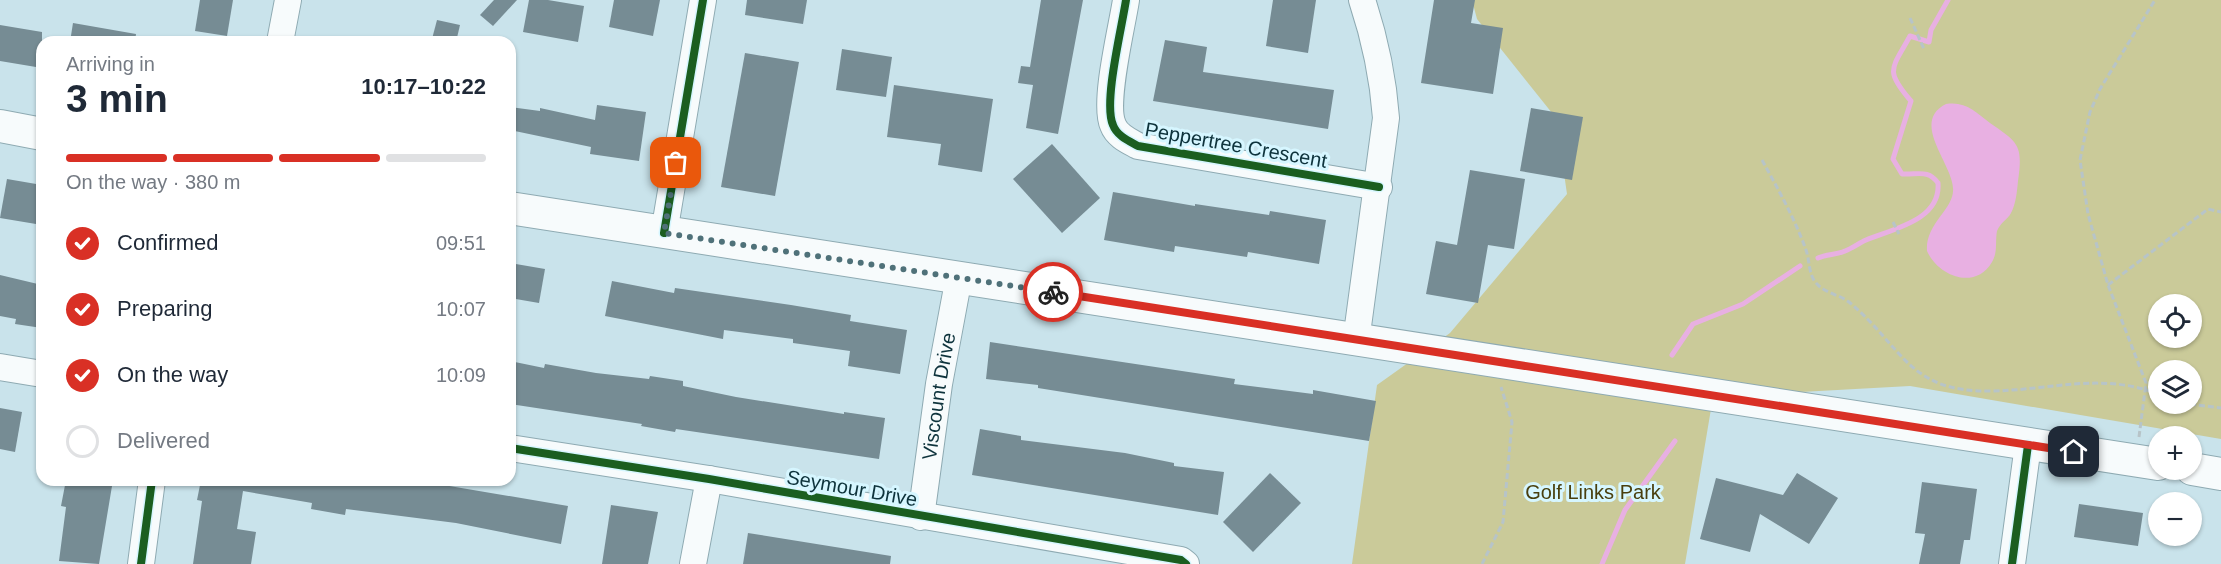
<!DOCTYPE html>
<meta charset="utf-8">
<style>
:root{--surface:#fff;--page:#f2f2f3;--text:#1f2937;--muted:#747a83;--line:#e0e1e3;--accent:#d93025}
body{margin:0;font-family:Arial,sans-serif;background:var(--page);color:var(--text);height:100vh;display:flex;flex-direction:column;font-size:22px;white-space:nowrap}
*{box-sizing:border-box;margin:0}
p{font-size:20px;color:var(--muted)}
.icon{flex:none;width:33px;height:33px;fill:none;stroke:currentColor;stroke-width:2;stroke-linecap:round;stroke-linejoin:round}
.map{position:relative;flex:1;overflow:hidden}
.side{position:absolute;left:36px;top:36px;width:480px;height:450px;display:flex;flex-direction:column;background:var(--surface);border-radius:18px;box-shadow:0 2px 4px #0004}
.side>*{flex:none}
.fabs{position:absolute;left:2148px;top:294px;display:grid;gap:12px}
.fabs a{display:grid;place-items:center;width:54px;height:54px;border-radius:50%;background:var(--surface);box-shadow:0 2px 4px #0004;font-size:30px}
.pin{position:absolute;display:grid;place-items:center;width:51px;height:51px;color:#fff;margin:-26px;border-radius:12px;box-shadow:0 3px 9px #0006}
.courier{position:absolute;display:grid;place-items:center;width:60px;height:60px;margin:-30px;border:4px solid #d93025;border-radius:50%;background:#fff;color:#222;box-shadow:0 2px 8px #0007}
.overview em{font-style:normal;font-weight:700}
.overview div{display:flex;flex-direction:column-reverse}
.overview{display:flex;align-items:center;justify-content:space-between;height:102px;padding:0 30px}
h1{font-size:39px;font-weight:700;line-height:45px}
.bar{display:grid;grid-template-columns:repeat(4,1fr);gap:9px 6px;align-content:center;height:72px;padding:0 30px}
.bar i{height:8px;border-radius:4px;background:var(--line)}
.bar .on{background:var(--accent)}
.bar p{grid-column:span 4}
ol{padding:0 30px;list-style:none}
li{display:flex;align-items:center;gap:18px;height:66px}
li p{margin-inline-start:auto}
li .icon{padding:6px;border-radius:50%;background:var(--accent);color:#fff;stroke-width:4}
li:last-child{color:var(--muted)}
li i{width:33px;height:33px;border:3px solid var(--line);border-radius:50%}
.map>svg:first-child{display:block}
.green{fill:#caca99;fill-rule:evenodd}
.water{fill:#e8b0e2}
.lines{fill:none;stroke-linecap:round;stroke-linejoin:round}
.stream{stroke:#e8b0e2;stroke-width:5}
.building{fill:#768c94}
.minor-casing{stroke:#8eaab2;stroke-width:28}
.major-casing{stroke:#8eaab2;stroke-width:34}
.path{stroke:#b7c4c8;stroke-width:3;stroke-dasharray:6 3;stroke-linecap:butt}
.minor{stroke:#f7fbfc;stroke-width:26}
.major{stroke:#f7fbfc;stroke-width:32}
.cycleway-casing{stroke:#d6f6ff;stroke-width:11}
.cycleway{stroke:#1b5e20;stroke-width:8}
.done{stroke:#4f7179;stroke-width:6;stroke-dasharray:0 10.8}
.route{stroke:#d93025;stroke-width:8}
.labels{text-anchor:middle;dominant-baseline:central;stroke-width:6;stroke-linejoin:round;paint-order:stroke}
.street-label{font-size:20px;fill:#0e333c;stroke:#d6f6ff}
.park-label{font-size:20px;fill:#493f0e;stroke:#d6f6ff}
</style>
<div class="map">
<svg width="2221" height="564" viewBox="0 0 2221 564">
<rect width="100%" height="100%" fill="#c9e3eb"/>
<path class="green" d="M1472,0h749v439l-311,-53 -197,11 -28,167h-333l25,-179 73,-52 117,-139 -11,-76 -79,-99zM2158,304h34v34h-34zM2158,370h34v34h-34z"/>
<path class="water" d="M1946,104c20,-3 29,8 44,19 29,20 33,22 28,58 -1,10 -2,23 -7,32 -3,6 -11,10 -14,18 -2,10 1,21 -5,31 -17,29 -54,14 -65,-11 -2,-28 28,-42 26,-63 -1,-25 -43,-66 -7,-84z"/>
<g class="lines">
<g class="stream">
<path d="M1818,258c9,-4 18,-3 27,-7 8,-3 14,-8 21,-11 27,-11 75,-20 72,-57 -10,-14 -20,-8 -36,-9l-9,-15 18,-58c-27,-31 -19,-32 -1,-65l19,6 2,-12 17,-30"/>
<polyline points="1672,355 1693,324 1743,304 1800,266"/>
<polyline points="1602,564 1625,510 1675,441"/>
</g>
</g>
<g class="building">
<polygon points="200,0 233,0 227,36 195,31"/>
<polygon points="494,0 517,0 493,26 480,15"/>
<polygon points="529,0 548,0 584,6 578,42 523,32"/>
<polygon points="614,0 660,0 653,36 609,27"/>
<polygon points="747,0 807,0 803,24 745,15"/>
<polygon points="1041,0 1083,0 1058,134 1026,128 1033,85 1018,83 1021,66 1030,67"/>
<polygon points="1273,0 1316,0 1308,53 1266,46"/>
<polygon points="1434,0 1475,0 1471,23 1503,28 1493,94 1421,83"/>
<polygon points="437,20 460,25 456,42 432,39"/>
<polygon points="73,23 136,34 135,42 70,42"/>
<polygon points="0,25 42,32 42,68 0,61"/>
<polygon points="1165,40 1207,47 1203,72 1334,90 1328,129 1153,101"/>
<polygon points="842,49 892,57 886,97 836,90"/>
<polygon points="745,53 799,62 775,196 721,187"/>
<polygon points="894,85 993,99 982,172 938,165 941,144 887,137"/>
<polygon points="597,105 646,112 639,161 590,154 591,147 510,130 510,107 540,111 540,108 595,120"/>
<polygon points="1531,108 1583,117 1572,180 1520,171"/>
<polygon points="1052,144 1100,198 1062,233 1013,179"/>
<polygon points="1470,170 1525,179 1514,249 1488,245 1478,303 1426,294 1436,241 1457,245"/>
<polygon points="7,179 42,185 42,225 0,218"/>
<polygon points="1113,192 1195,206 1195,204 1269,215 1270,211 1326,220 1319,264 1248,252 1247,257 1175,246 1174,252 1104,240"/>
<polygon points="510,263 545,269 539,303 510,298"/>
<polygon points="0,275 42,285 42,328 15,324 16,319 0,316"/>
<polygon points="612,281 674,293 675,288 791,305 851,315 850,321 907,330 900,374 848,366 850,351 793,343 793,339 724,330 723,339 605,316"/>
<polygon points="990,342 1235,379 1234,384 1313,394 1313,390 1376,401 1369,441 1038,388 1038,385 986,379"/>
<polygon points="510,361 544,368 545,364 596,373 649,379 650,376 683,381 683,386 736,397 844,414 844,412 885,418 879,459 676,429 675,432 641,426 642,424 510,404"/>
<polygon points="0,408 22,412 15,452 0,449"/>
<polygon points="980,429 1021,436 1021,440 1125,453 1174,463 1174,466 1224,472 1218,515 972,475"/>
<polygon points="1270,473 1301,503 1253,552 1223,522"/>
<polygon points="1797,473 1838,498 1809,544 1760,514 1750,552 1700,539 1716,478 1783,495"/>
<polygon points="66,480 113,480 99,564 59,561 66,507 61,506"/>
<polygon points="201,480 414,480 568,506 561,544 456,523 346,509 345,515 311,509 312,503 243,491 237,529 256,532 251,564 193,564 202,501 197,500"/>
<polygon points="1922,482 1977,489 1970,540 1964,540 1960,564 1919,564 1925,534 1915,533"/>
<polygon points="2079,504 2143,513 2138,546 2074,537"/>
<polygon points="611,505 658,512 648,564 602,564"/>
<polygon points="748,533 891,556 890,564 743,564"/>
</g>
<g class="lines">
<g class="minor-casing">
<g id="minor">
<path d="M1126,0c-4,27 -23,103 -13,125 4,11 16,16 25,21l241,41"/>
<polyline points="280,42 288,0"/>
<polyline points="664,233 703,0"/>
<path d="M1356,341l30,-223c-3,-41 -11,-79 -24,-118"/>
<polyline points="0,367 42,374"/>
<polyline points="510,448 709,479 1181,560 1186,564"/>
<path id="s1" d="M921,517l18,-133 20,-107"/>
<polyline points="141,564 152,480"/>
<polyline points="693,564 709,479"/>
<polyline points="2012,564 2028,445"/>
</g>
</g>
<g class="major-casing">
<g id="major">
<polyline points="0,126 42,134"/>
<polyline points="510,208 2158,464"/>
<polyline points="2192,469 2221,474"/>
</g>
</g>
<g class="path">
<polyline points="1910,18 1924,49"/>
<path d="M1762,160c16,29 33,59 44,90 4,11 2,25 11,34 8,9 23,11 32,18 55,46 59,91 143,89 59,-1 110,-19 166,3"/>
<polyline points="1893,222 1899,234"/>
<polyline points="2108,285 2208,209 2221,212"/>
<polyline points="2190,404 2221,408"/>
<polyline points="2139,437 2146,383 2108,285 2088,214 2080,160 2090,112 2100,89 2155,0"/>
<polyline points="1482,564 1503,522 1512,422 1501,387"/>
</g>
<use href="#minor" class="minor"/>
<use href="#major" class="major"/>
<g class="cycleway-casing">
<g id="cycleway">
<path d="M1126,0c-4,27 -23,103 -13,125 4,11 16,16 25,21l241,41"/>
<polyline points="664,233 703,0"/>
<polyline points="510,448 709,479 1181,560 1186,564"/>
<polyline points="141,564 152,480"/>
<polyline points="2012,564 2028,445"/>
</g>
</g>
<use href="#cycleway" class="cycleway"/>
</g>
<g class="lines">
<polyline class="done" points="676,163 664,233 1053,292"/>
<polyline class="route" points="1053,292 2074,452"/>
</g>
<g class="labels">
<g class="street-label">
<text transform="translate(1236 145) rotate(10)">Peppertree Crescent</text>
<text stroke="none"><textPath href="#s1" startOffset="122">Viscount Drive</textPath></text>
<text transform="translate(852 488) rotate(10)">Seymour Drive</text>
</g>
<g class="park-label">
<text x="1593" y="492">Golf Links Park</text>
</g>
</g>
</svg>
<div class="fabs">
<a><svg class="icon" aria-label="locate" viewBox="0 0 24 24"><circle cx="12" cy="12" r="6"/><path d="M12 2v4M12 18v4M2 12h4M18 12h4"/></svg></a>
<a><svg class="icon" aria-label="layers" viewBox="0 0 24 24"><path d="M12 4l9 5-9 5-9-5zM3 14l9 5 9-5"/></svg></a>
<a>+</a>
<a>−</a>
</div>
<div class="pin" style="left:676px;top:163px;background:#ea580c"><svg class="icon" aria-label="bag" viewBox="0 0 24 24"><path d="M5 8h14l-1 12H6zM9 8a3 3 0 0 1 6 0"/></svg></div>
<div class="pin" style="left:2074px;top:452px;background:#1f2937"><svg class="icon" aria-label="home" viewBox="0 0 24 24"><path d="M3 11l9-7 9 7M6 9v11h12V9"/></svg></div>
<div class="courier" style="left:1053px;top:292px"><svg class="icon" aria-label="bike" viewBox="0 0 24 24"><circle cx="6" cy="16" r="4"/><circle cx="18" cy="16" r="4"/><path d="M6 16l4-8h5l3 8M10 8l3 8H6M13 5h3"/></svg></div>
<section class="side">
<div class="overview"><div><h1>3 min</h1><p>Arriving in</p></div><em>10:17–10:22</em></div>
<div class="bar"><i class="on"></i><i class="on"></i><i class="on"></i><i></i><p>On the way · 380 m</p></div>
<ol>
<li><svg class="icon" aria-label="check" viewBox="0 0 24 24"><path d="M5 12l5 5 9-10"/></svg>Confirmed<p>09:51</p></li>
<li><svg class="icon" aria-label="check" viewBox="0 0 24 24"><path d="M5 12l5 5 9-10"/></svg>Preparing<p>10:07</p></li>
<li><svg class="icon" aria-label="check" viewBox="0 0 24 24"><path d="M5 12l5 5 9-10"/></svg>On the way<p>10:09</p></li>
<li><i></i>Delivered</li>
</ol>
</section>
</div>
